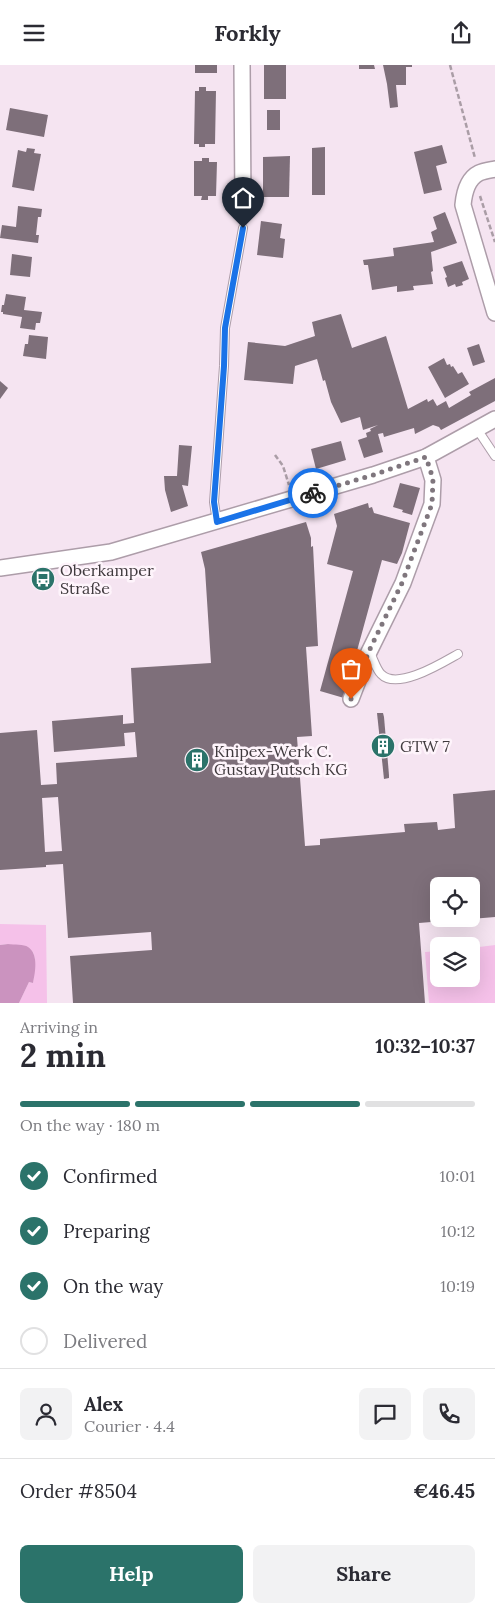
<!DOCTYPE html>
<meta charset="utf-8">
<style>
:root{--surface:#fff;--page:#f2f2f3;--text:#2b2b33;--muted:#7c7c81;--line:#e1e1e2;--accent:#2b736a}
body{margin:0;font-family:Lora,serif;background:var(--page);color:var(--text);height:100vh;display:flex;flex-direction:column;font-size:19px;white-space:nowrap}
*{box-sizing:border-box;margin:0}
p{font-size:16px;color:var(--muted)}
.icon{flex:none;width:28px;height:28px;fill:none;stroke:currentColor;stroke-width:2;stroke-linecap:round;stroke-linejoin:round}
.map{position:relative;height:938px;overflow:hidden}
.side{display:flex;flex-direction:column;background:var(--surface);flex:1}
.side>*{flex:none}
.buttons{position:absolute;left:430px;top:812px;display:grid;gap:10px}
.buttons a{display:grid;place-items:center;width:50px;height:50px;border-radius:8px;background:var(--surface);box-shadow:0 5px 20px #0002;font-size:25px}
.pin{position:absolute;display:grid;place-items:center;width:42px;height:42px;color:#fff;margin:-51px -21px;border-radius:50% 50% 50% 0;rotate:-45deg;box-shadow:0 0 5px #0007}
.pin .icon{rotate:45deg}
.courier{position:absolute;display:grid;place-items:center;width:50px;height:50px;margin:-25px;border:4px solid #1a73e8;border-radius:50%;background:#fff;color:#222;box-shadow:0 1px 6px #0007}
.headline em{font-style:normal;font-weight:800}
.headline div{display:flex;flex-direction:column-reverse}
.headline{display:flex;align-items:center;justify-content:space-between;height:85px;padding:0 20px}
h1{font-size:32px;font-weight:800;line-height:38px}
.bar{display:grid;grid-template-columns:repeat(4,1fr);gap:8px 5px;align-content:center;height:60px;padding:0 20px}
.bar i{height:6px;border-radius:4px;background:var(--line)}
.bar .current{background:var(--accent)}
.bar p{grid-column:span 4}
.line{display:flex;align-items:center;gap:12px;padding:0 20px;border-top:1px solid var(--line)}
.line div{flex:1}
.round{display:grid;place-items:center;flex:none;width:52px;height:52px;border-radius:8px;background:var(--page)}
ol{padding:0 20px;list-style:none}
li{display:flex;align-items:center;gap:15px;height:55px}
li p{margin-inline-start:auto}
li .icon{padding:5px;border-radius:50%;background:var(--accent);color:#fff;stroke-width:4}
li:last-child{color:var(--muted)}
li i{width:28px;height:28px;border:2px solid var(--line);border-radius:50%}
.action{display:flex;gap:10px;margin-top:auto;padding:10px 20px}
.action a{flex:1;height:58px;border-radius:8px;background:var(--accent);color:#fff;font-size:20px;font-weight:800;line-height:58px;text-align:center}
.action a+a{background:var(--page);color:var(--text)}
header{display:flex;justify-content:space-between;align-items:center;height:65px;padding:0 20px;background:var(--surface);font-size:22px;font-weight:800}
.map>svg:first-child{display:block}
.green{fill:#f5c1e9}
.water{fill:#cb93bf}
.building{fill:#7e6f7a;fill-rule:evenodd}
.lines{fill:none;stroke-linecap:round;stroke-linejoin:round}
.lane-casing{stroke:#ad9da9;stroke-width:10}
.street-casing{stroke:#ad9da9;stroke-width:18}
.path{stroke:#aa9da6;stroke-width:2.5;stroke-dasharray:5 2.5;stroke-linecap:butt}
.lane{stroke:#fff;stroke-width:8}
.street{stroke:#fff;stroke-width:15}
.done{stroke:#7f767d;stroke-width:5;stroke-dasharray:0 9}
.route{stroke:#1a73e8;stroke-width:6}
.labels{text-anchor:middle;dominant-baseline:central;stroke-width:5;stroke-linejoin:round;paint-order:stroke}
.poi-label{font-size:16px;fill:#403a3e;stroke:#fef4fb;text-anchor:start}
</style>
<header><svg class="icon" aria-label="menu" viewBox="0 0 24 24"><path d="M4 6h16M4 12h16M4 18h16"/></svg>Forkly<svg class="icon" aria-label="share" viewBox="0 0 24 24"><path d="M12 15V3M7 8l5-5 5 5M5 13v7h14v-7"/></svg></header>
<div class="map">
<svg width="495" height="938" viewBox="0 0 495 938">
<rect width="100%" height="100%" fill="#f5e4f1"/>
<g class="green">
<polygon points="0,859 46,860 47,938 19,938 29,917 33,918 35,894 33,887 8,879 0,880"/>
<polygon points="495,880 495,938 429,938 425,887 439,886 439,914 471,914 471,883"/>
</g>
<path class="water" d="M8,879c6,1 16,0 20,3 11,7 7,26 5,36l-4,-1 -10,21h-19v-58z"/>
<g class="building">
<rect x="195" y="0" width="22" height="8"/>
<rect x="264" y="0" width="22" height="34"/>
<polygon points="359,0 374,0 375,4 359,4"/>
<polygon points="383,0 412,0 412,2 406,2 406,20 396,20 398,42 390,43 387,19"/>
<polygon points="199,22 206,22 206,26 216,26 215,79 205,79 205,82 199,82 199,79 194,79 195,26 199,26"/>
<polygon points="10,43 48,50 44,72 6,65"/>
<rect x="267" y="45" width="13" height="20"/>
<polygon points="442,80 447,98 436,101 442,125 424,129 414,87"/>
<polygon points="325,82 325,130 312,130 312,83"/>
<polygon points="27,83 35,84 34,88 41,89 34,126 12,122 18,85 26,87"/>
<polygon points="290,91 289,132 263,132 263,92"/>
<polygon points="202,93 209,93 209,97 217,97 216,131 208,131 208,135 201,135 202,131 194,131 194,96 202,96"/>
<polygon points="18,141 42,144 41,152 38,152 36,170 39,170 38,178 0,173 2,160 16,162"/>
<polygon points="445,147 457,178 431,187 433,206 431,207 433,219 413,221 414,225 397,227 397,221 372,225 368,200 364,200 363,195 394,191 393,183 434,177 431,167 437,164 433,152"/>
<polygon points="261,156 282,159 280,173 285,174 283,193 257,190"/>
<polygon points="12,189 32,192 30,212 10,210"/>
<polygon points="462,196 469,214 462,217 463,220 456,222 455,219 448,222 445,213 447,212 443,202"/>
<polygon points="6,229 26,232 24,245 42,247 40,258 36,258 35,265 20,263 22,252 3,249 3,247 1,247 2,240 4,240"/>
<polygon points="341,249 352,283 386,271 408,344 427,334 428,337 433,334 437,341 446,336 449,343 471,330 469,327 495,313 495,336 441,365 439,362 433,360 415,369 414,363 384,372 383,368 378,369 383,387 364,393 358,375 367,372 366,368 371,366 370,364 378,360 363,365 360,352 341,358 331,337 325,315 323,316 317,294 295,301 293,319 244,315 248,277 285,281 315,271 312,257"/>
<polygon points="29,270 48,272 46,294 23,291 25,279 28,279"/>
<polygon points="479,279 485,297 473,301 467,283"/>
<polygon points="444,293 447,300 450,299 451,302 453,301 458,309 462,307 469,319 445,333 428,302"/>
<polygon points="0,316 8,323 0,334"/>
<polygon points="341,376 346,395 316,404 311,384"/>
<polygon points="179,380 192,381 188,421 182,420 188,441 171,447 165,425 164,411 177,411"/>
<polygon points="400,418 420,423 412,450 402,447 403,445 393,442"/>
<polygon points="368,438 369,443 372,442 374,448 410,458 402,488 397,499 382,495 344,633 320,626 353,506 327,499 337,461 334,449"/>
<path d="M306,457l5,16v9l2,-1 5,100 -12,1 6,89 -15,1 8,109 15,-1v-6l85,-7 -1,-8 33,-2 1,8 17,-2 -2,-34 42,-4v127l-24,2v-33h-32v33h17v1l-37,3 6,80h-352l-3,-47 82,-6 -1,-18 -83,6 -5,-74 -17,1v2l-46,3v-137l37,-3 4,55 16,-1 -1,-21 81,-6 -2,-25 -11,1 1,13 -71,6 -2,-31 71,-6v9l11,-1 -3,-55 80,-5 -6,-94 -4,-17zM58,732l4,54 -17,1 -3,-54z"/>
<polygon points="377,648 383,648 384,652 389,710 389,713 384,714"/>
</g>
<g class="lines">
<g class="lane-casing">
<g id="lane">
<polyline points="477,364 495,391"/>
<polyline points="217,457 214,437 224,301 225,263 243,163"/>
<path d="M370,588c4,7 6,16 11,21 16,17 61,-11 77,-20"/>
</g>
</g>
<g class="street-casing">
<g id="street">
<polyline points="242,0 243,140"/>
<path d="M495,104c-5,1 -12,2 -16,4 -12,6 -15,21 -16,32l32,108"/>
<polyline points="0,503 111,487 373,410 426,392 495,354"/>
<polyline points="351,634 369,587 403,518 432,439 433,415 426,392"/>
</g>
</g>
<g class="path">
<polyline points="450,0 475,93"/>
<polyline points="480,131 495,177"/>
<polyline points="275,390 283,401 289,420"/>
</g>
<use href="#lane" class="lane"/>
<use href="#street" class="street"/>
</g>
<g class="lines">
<polyline class="done" points="313,428 373,410 426,392 433,414 432,439 402,518 369,586 351,634"/>
<polyline class="route" points="243,163 225,263 224,301 214,437 217,457 313,428"/>
</g>
<defs>
<g id="bus-disc" transform="scale(1.25)"><circle r="9.5" fill="#2b736a" stroke="#fef4fb"/><path d="M-5-6H5V4H4V6H2V4H-2V6H-4V4H-5ZM-3.5-4V0h7V-4ZM-3.5 1.2v1.5H-2V1.2ZM2 1.2v1.5H3.5V1.2Z" fill="#fff"/></g>
<g id="building-disc" transform="scale(1.25)"><circle r="9.5" fill="#2b736a" stroke="#fef4fb"/><path d="M-4-6H4V6H1V3H-1V6H-4ZM-2.5-4.3h1.7v1.8h-1.7ZM.8-4.3h1.7v1.8H.8ZM-2.5-1h1.7V.8h-1.7ZM.8-1h1.7V.8H.8Z" fill="#fff"/></g>
</defs>
<g fill-rule="evenodd">
<use href="#bus-disc" x="43" y="514"/>
<use href="#building-disc" x="383" y="681"/>
<use href="#building-disc" x="197" y="695"/>
</g>
<g class="labels">
<g class="poi-label">
<text x="60" y="505">Oberkamper<tspan x="60" dy="18">Straße</tspan></text>
<text x="400" y="681">GTW 7</text>
<text x="214" y="686">Knipex-Werk C.<tspan x="214" dy="18">Gustav Putsch KG</tspan></text>
</g>
</g>
</svg>
<div class="buttons">
<a><svg class="icon" aria-label="locate" viewBox="0 0 24 24"><circle cx="12" cy="12" r="6"/><path d="M12 2v4M12 18v4M2 12h4M18 12h4"/></svg></a>
<a><svg class="icon" aria-label="layers" viewBox="0 0 24 24"><path d="M12 4l9 5-9 5-9-5zM3 14l9 5 9-5"/></svg></a>
</div>
<div class="pin" style="left:351px;top:634px;background:#ea580c"><svg class="icon" aria-label="bag" viewBox="0 0 24 24"><path d="M5 8h14l-1 12H6zM9 8a3 3 0 0 1 6 0"/></svg></div>
<div class="pin" style="left:243px;top:163px;background:#1f2937"><svg class="icon" aria-label="home" viewBox="0 0 24 24"><path d="M3 11l9-7 9 7M6 9v11h12V9"/></svg></div>
<div class="courier" style="left:313px;top:428px"><svg class="icon" aria-label="bike" viewBox="0 0 24 24"><circle cx="6" cy="16" r="4"/><circle cx="18" cy="16" r="4"/><path d="M6 16l4-8h5l3 8M10 8l3 8H6M13 5h3"/></svg></div>
</div>
<section class="side">
<div class="headline"><div><h1>2 min</h1><p>Arriving in</p></div><em>10:32–10:37</em></div>
<div class="bar"><i class="current"></i><i class="current"></i><i class="current"></i><i></i><p>On the way · 180 m</p></div>
<ol>
<li><svg class="icon" aria-label="check" viewBox="0 0 24 24"><path d="M5 12l5 5 9-10"/></svg>Confirmed<p>10:01</p></li>
<li><svg class="icon" aria-label="check" viewBox="0 0 24 24"><path d="M5 12l5 5 9-10"/></svg>Preparing<p>10:12</p></li>
<li><svg class="icon" aria-label="check" viewBox="0 0 24 24"><path d="M5 12l5 5 9-10"/></svg>On the way<p>10:19</p></li>
<li><i></i>Delivered</li>
</ol>
<div class="line" style="height:90px"><a class="round"><svg class="icon" aria-label="person" viewBox="0 0 24 24"><circle cx="12" cy="8" r="4"/><path d="M4 21q1-7 8-7t8 7"/></svg></a><div><b>Alex</b><p>Courier · 4.4</p></div><a class="round"><svg class="icon" aria-label="chat" viewBox="0 0 24 24"><path d="M4 5h16v11H9l-5 4z"/></svg></a><a class="round"><svg class="icon" aria-label="phone" viewBox="0 0 24 24"><path d="M5 4h4l2 5-3 2q2 4 5 5l2-3 5 2v4C11 20 4 13 5 4z"/></svg></a></div>
<div class="line" style="height:65px"><div>Order #8504</div><b>€46.45</b></div>
<div class="action"><a>Help</a><a>Share</a></div>
</section>
